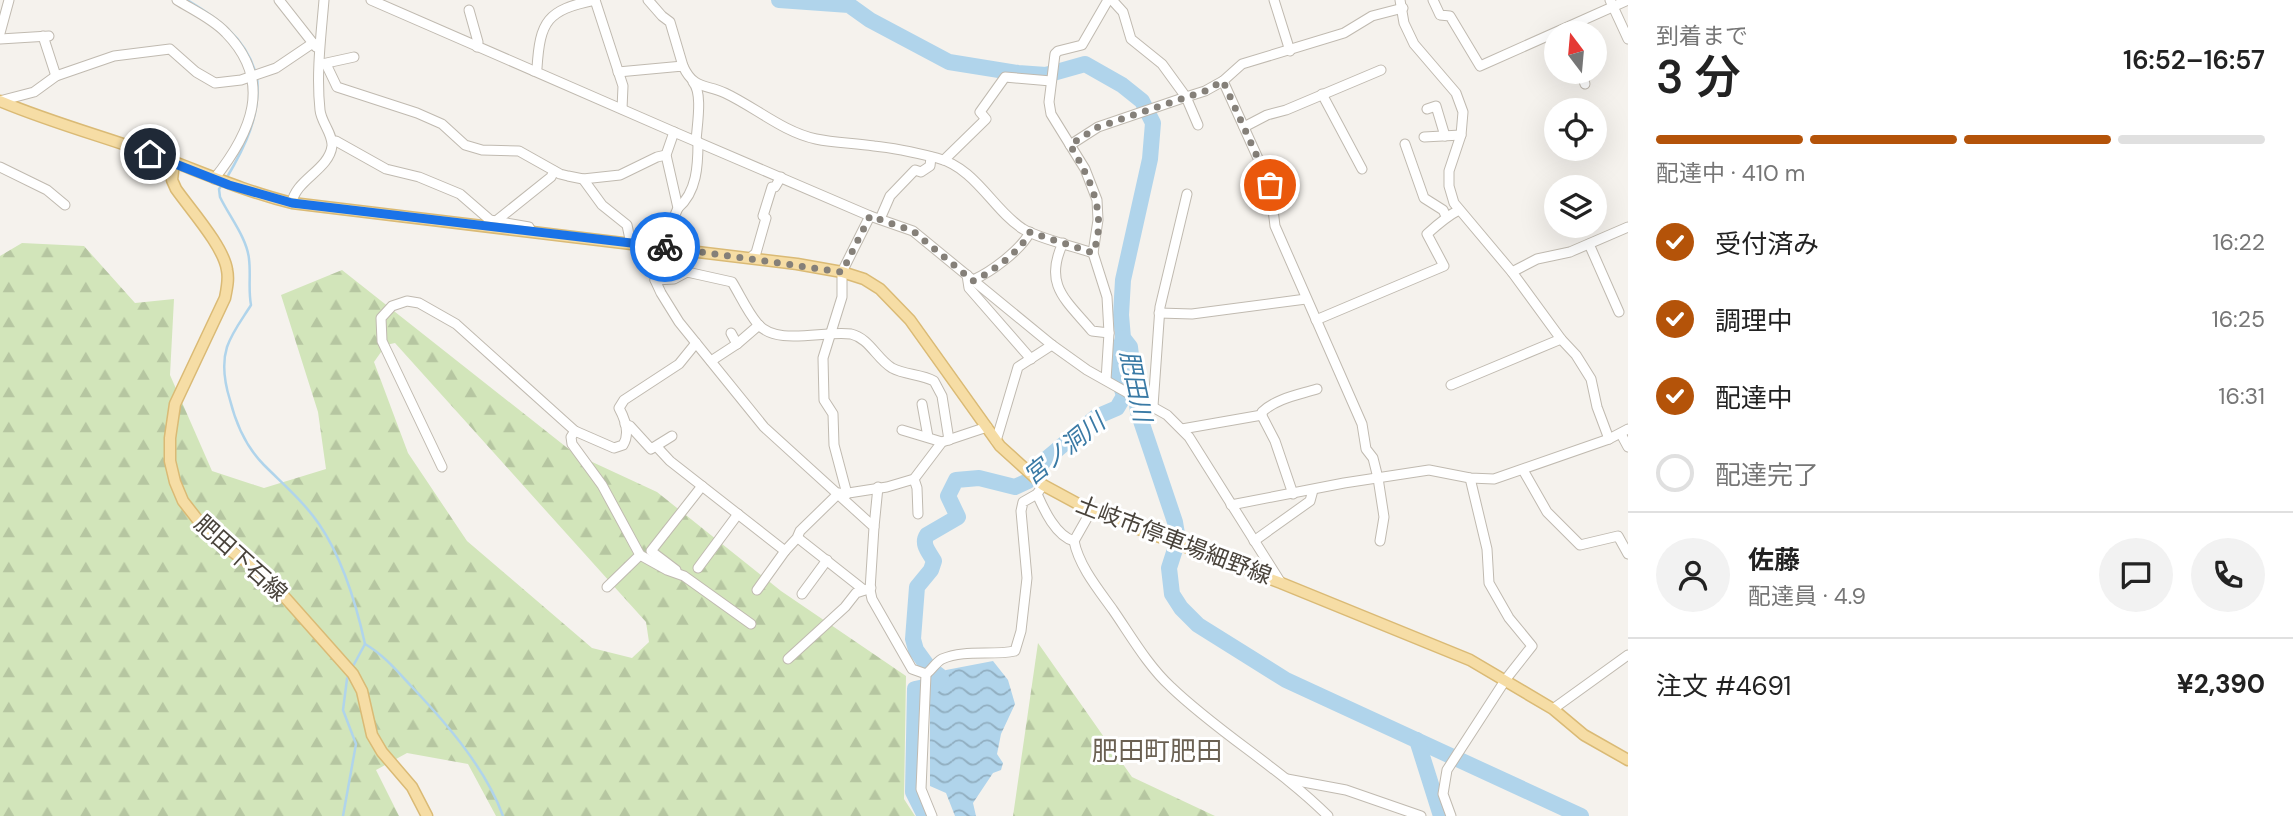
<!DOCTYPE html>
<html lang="ja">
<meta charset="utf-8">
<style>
:root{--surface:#fff;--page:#f2f2f2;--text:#222;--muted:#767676;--line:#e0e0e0;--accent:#b45309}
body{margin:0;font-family:"DM Sans","Noto Sans JP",sans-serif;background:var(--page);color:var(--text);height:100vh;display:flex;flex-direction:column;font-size:26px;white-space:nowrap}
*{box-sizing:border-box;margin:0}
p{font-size:23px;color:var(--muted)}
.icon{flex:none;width:38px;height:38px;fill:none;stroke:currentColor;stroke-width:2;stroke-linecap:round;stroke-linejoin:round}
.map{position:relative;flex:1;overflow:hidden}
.details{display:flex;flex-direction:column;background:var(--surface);width:665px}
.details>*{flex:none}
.needle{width:46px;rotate:344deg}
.buttons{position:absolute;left:1544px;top:21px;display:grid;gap:14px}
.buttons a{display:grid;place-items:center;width:63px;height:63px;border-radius:50%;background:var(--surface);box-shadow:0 7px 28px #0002;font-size:35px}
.pin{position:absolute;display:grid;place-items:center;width:60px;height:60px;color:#fff;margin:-30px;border:4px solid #fff;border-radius:50%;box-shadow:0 2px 7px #0007}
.courier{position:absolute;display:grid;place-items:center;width:70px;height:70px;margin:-35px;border:5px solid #1a73e8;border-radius:50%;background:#fff;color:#222;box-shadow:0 2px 9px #0007}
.headline em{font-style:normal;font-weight:600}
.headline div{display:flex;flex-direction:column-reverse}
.headline{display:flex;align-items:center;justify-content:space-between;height:119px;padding:0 28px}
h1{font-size:46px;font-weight:600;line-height:52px}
.bar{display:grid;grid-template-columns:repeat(4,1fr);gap:10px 7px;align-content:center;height:84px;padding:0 28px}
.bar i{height:9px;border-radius:5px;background:var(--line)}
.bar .selected{background:var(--accent)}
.bar p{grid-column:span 4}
.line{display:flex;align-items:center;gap:18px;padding:0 28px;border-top:2px solid var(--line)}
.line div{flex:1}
.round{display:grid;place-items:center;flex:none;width:74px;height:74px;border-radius:37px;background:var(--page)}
ol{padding:0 28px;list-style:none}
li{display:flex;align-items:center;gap:21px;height:77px}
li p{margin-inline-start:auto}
li .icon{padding:7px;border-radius:50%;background:var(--accent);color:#fff;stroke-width:4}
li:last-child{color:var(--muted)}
li i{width:38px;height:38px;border:4px solid var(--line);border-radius:50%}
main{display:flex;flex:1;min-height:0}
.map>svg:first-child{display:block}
.forest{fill:url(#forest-firs);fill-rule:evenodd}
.water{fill:url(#water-waves)}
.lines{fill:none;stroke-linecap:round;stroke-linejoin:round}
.stream{stroke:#b0d4eb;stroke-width:2.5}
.river{stroke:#b0d4eb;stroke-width:16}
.minor-casing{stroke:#c0bab0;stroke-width:11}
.major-casing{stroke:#daba75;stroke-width:13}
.minor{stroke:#fff;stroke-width:9}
.major{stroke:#f6dda5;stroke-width:10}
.done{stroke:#858079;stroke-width:7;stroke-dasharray:0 12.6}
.route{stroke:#1a73e8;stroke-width:9}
.labels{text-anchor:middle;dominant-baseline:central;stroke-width:6;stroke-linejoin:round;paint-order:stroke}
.street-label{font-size:23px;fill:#49433b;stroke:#fff}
.water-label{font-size:24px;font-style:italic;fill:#3a7aa5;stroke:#fff}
.quarter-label{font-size:26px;fill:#6b6153;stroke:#fff}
</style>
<main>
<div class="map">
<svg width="1628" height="816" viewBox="0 0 1628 816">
<defs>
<pattern id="forest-firs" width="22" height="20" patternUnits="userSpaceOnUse" patternTransform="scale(1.75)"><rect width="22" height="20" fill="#d2e5ba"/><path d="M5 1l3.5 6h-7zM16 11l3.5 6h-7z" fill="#b6c6a1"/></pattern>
<pattern id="water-waves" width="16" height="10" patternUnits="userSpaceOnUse" patternTransform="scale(1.75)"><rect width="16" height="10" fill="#b0d4eb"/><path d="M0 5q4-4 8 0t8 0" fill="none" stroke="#91aec0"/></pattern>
</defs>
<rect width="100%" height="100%" fill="#f5f2ed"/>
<g class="forest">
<path d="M22,243l62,3 51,57 39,-4 -4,76 42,96 52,17 62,-19 -8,-57 -37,-117 61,-25 233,184 82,38 124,99 125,85 -2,123 11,17h-419l-28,-52 -61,-11 -31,17 23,46h-399v-560zM395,343l251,279 3,20 -17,16 -40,-10 -125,-107 -59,-88 -34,-91 12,-17z"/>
<polygon points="1038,643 1132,777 1215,816 1013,816"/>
</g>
<polygon class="water" points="993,661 1008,680 1015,704 1001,734 997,754 1003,763 1001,770 993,773 973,803 976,816 955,816 946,793 930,786 930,685 946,670"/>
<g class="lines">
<g class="stream">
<path d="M187,0c30,18 57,36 68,71"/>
<path d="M226,179c19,-32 35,-64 31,-102"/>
<path d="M222,185l-3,4 1,8c9,19 27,41 29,62 2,16 -1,30 2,46 -8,13 -19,27 -24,42 -5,16 -2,37 3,53 6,24 16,47 34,65 20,20 39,36 55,59 24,35 37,79 46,120l-13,24"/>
<path d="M365,644c19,11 33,28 48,44 34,36 73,81 90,128"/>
<polyline points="343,816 356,744 343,710 347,679 349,674"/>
</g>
<g class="river">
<polyline points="779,0 849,5 870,20 949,62 1018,73 1046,75 1085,64 1122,85 1142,101 1153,123 1150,159 1123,280 1121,315 1123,338 1130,347 1138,412 1175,522 1178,540 1169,568 1172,594 1181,608 1198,625 1286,680 1581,816"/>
<polyline points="1417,740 1441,816"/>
<path d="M925,816l-12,-24 2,-103 19,-4 7,-8 -12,-9 -13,-18 -3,-11 4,-52 14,-17 3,-9c-5,-9 -13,-17 -7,-26l31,-18 -10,-21 8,-16 23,-2 36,9 13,-6 17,-21 51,-43 21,-9 7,-12 -7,-23 -1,-11 7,-24"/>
</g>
<g class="minor-casing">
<g id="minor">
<path d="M177,0c16,10 36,19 49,33 48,49 25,100 -12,146"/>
<polyline points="279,0 316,47"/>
<polyline points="371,0 674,132 870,216 913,231 1052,345 1087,370 1167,415 1189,437 1281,583"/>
<polyline points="595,0 623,86 622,109"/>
<polyline points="648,0 662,16 670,22 683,66"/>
<polyline points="1112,0 1123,12 1131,39 1162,64 1186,97 1205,91 1223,81 1242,64 1344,33 1372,16 1403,8"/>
<polyline points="1274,0 1290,51"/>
<polyline points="1400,0 1404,23 1414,44 1456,93 1463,112 1461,135 1449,171 1449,186 1454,203 1512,272 1561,339 1576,355 1591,379 1597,407 1609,439"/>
<polyline points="1433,0 1440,15 1450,16 1480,66 1628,0"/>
<polyline points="1610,0 1628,39"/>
<polyline points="469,10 478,42 477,47"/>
<polyline points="0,33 9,0"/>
<polyline points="43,36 56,76"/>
<polyline points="0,39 49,36"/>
<polyline points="322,64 354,57"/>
<polyline points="326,64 337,87 417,113 442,124 465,145 482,150 519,151 560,174 568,176 583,179 620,175 657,157 666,155"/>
<path d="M534,71l3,-3c3,-47 10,-58 58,-68"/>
<path d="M618,72l65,-6c11,24 23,18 42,27 30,14 58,39 91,46 19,4 39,4 58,7 21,2 43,7 63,12 39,10 56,52 86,71 17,10 50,17 70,24"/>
<polyline points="1581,72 1585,84"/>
<polyline points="1223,81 1270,185 1275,226 1362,424 1366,449 1373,458 1378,478 1384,517 1380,541"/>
<path d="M693,82c10,11 4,43 3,59"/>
<polyline points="1322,94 1362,169"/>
<polyline points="0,101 34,92 56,76 114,56 170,49 196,72 215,83 241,80 276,68 313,43"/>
<polyline points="1427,109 1436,106 1445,136"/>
<polyline points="1244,127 1267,115 1286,110 1381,70"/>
<polyline points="674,132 666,155 678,208 661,247 655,280 661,293 679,322 764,427 874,527 870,590 872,599 912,669 926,674 921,789 932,816"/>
<polyline points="1424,137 1461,135"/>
<polyline points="332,141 336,141 386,169 419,177 460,194 490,220 529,227 530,229"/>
<polyline points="1405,144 1424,198 1443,210 1446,216"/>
<polyline points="1070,145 1098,127 1186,97 1198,125"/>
<polyline points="944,160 986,119 980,112 1005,77 1051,81"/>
<polyline points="0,167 47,190 65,205"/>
<polyline points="583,179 602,205 627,225 631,244"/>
<path d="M292,203c3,-23 37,-33 40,-57 1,-12 -11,-24 -12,-36 -4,-36 1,-74 4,-110"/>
<path d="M678,208c19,-16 20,-43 20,-66"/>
<polyline points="880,219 890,196 915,170 921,172 930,166 931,157"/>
<polyline points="496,221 551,177 554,171"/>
<path d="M1063,243c-20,42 3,57 29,88l17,2"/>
<polyline points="1589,244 1619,312"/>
<polyline points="750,258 756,253 766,218 763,216 772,187 775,187 781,177"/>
<polyline points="1512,272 1537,259 1570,252 1628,227"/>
<polyline points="967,275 969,288 1031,359"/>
<path d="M655,280l19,-1 13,-7 45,10c8,13 15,29 25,41 19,24 66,7 94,11 18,4 26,25 41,34 13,7 29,6 42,13l8,15 7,44"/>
<path d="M973,280c18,-8 48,-30 57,-48"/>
<polyline points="1159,313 1192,314 1306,299"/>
<path d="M1316,320l128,-54 -17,-32c11,-10 20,-18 32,-24"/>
<polyline points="737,344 759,325"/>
<polyline points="711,361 737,344 731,333"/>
<polyline points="1106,380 1109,333 1107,297 1093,253 1098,220 1097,200 1085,169 1051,114 1049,102 1055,54 1058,51 1082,45 1108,0"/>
<polyline points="1451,385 1561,339"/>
<polyline points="922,404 928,437"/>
<polyline points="1153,406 1160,307 1187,194"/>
<polyline points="625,424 630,426 651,449 672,436"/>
<polyline points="1182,429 1262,415"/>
<polyline points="902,430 942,442"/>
<polyline points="575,431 571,437 572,444 602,485 640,555 607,587"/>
<polyline points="1621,434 1628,447"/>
<polyline points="996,441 1018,367 1052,345"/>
<polyline points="657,447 670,461 785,551 797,538 800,531 839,493"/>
<path d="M442,467l-60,-126 -1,-23 11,-12 15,-5 12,2 37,21 119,107 39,17 9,-3c7,-11 2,-26 -4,-37l5,-8 55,-36 17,-21"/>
<polyline points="1523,470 1547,512 1580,545 1618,536 1628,554"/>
<polyline points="914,479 917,488 918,514"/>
<polyline points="842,494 887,487 914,479 942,442 987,427"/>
<polyline points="847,494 834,445 833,414 824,400 823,358 842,297 842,272 870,216"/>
<path d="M1037,494c7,16 19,42 37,47"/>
<path d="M1293,494l-18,-53 -13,-25v-4c15,-14 36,-17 55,-23"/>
<polyline points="1231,505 1344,483 1429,470 1470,478 1494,479 1609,439 1628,429"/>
<path d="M1091,511l-17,30c5,25 24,48 39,69 18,26 35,56 58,77 49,47 109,81 157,129"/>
<polyline points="874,527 878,487"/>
<polyline points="798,538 864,590"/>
<polyline points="1254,541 1310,501 1313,490"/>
<polyline points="640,555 667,570 684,576 751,624"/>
<polyline points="698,568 738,514"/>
<polyline points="676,570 651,551 702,486"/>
<polyline points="757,590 785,551"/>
<polyline points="802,594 827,560"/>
<polyline points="788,659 845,607 856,593 871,588"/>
<path d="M926,674c6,-4 9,-11 16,-15 23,-10 50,-3 73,-8l6,-20 6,-53 -6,-67 2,-9 14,-8 6,-9"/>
<polyline points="1553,709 1628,655"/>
<polyline points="1287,779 1346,790 1421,816"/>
<polyline points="1451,816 1443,794 1447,770 1506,679 1532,646 1509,618 1489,583 1487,549 1470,478"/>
</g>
</g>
<g class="major-casing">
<g id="major">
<path d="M0,101c57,24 117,39 174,61 39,15 77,31 118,41l505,61 45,8 22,7 16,10 30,31 90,126 43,39 48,26 190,72 189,77 83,49 31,26 44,25"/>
<path d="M174,162l-2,18 4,9c14,20 48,58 51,81 2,9 0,18 -2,28l-50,106 -5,34v23l5,21 8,19 28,36 43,30 20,18 79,89 9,17 10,44 10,17 30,35 15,29"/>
</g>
</g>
<use href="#minor" class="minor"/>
<use href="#major" class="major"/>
</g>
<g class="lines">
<path class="done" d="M665,247l177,25 28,-56 43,15 60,50c19,-9 48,-30 57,-49l63,21c15,-39 -3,-75 -23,-108l28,-18 107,-36 18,-10 47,104"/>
<polyline class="route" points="150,154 229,185 292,203 665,247"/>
</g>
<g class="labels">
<g class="street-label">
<text transform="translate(1174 540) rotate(21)">土岐市停車場細野線</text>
<text transform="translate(241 558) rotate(42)">肥田下石線</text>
</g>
<g class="water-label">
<text transform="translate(1136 386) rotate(78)">肥田川</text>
<text transform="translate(1064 449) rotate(-39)">宮ノ洞川</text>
</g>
<g class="quarter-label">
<text x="1157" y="751">肥田町肥田</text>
</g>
</g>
</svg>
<div class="buttons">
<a><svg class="needle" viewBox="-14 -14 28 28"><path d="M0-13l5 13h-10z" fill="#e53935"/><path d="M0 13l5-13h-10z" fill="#767676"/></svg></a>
<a><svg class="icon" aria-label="locate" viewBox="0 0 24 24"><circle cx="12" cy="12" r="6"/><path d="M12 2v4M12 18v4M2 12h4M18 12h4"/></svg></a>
<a><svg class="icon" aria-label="layers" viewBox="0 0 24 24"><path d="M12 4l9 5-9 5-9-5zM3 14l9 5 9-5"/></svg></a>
</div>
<div class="pin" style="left:1270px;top:185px;background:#ea580c"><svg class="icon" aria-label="bag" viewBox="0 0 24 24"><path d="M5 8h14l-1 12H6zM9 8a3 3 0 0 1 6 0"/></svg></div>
<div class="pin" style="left:150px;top:154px;background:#1f2937"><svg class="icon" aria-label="home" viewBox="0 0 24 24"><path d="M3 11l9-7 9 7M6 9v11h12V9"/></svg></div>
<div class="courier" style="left:665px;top:247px"><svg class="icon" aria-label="bike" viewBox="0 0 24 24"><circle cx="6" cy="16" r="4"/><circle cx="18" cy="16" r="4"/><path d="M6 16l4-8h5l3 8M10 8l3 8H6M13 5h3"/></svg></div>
</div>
<section class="details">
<div class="headline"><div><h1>3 分</h1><p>到着まで</p></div><em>16:52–16:57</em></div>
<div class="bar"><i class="selected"></i><i class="selected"></i><i class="selected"></i><i></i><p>配達中 · 410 m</p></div>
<ol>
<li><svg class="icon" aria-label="check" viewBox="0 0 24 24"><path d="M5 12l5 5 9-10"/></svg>受付済み<p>16:22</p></li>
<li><svg class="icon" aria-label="check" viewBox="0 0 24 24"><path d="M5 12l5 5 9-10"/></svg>調理中<p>16:25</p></li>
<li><svg class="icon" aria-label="check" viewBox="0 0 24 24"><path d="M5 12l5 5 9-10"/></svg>配達中<p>16:31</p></li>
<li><i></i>配達完了</li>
</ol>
<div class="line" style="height:126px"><a class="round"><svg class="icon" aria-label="person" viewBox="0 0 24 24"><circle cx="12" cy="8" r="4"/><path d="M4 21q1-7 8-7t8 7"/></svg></a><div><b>佐藤</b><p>配達員 · 4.9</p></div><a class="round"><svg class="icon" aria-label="chat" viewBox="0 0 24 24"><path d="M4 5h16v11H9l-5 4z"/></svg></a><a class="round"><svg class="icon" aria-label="phone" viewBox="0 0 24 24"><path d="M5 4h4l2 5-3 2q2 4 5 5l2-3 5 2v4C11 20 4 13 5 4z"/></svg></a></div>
<div class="line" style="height:91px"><div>注文 #4691</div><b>¥2,390</b></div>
</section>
</main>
